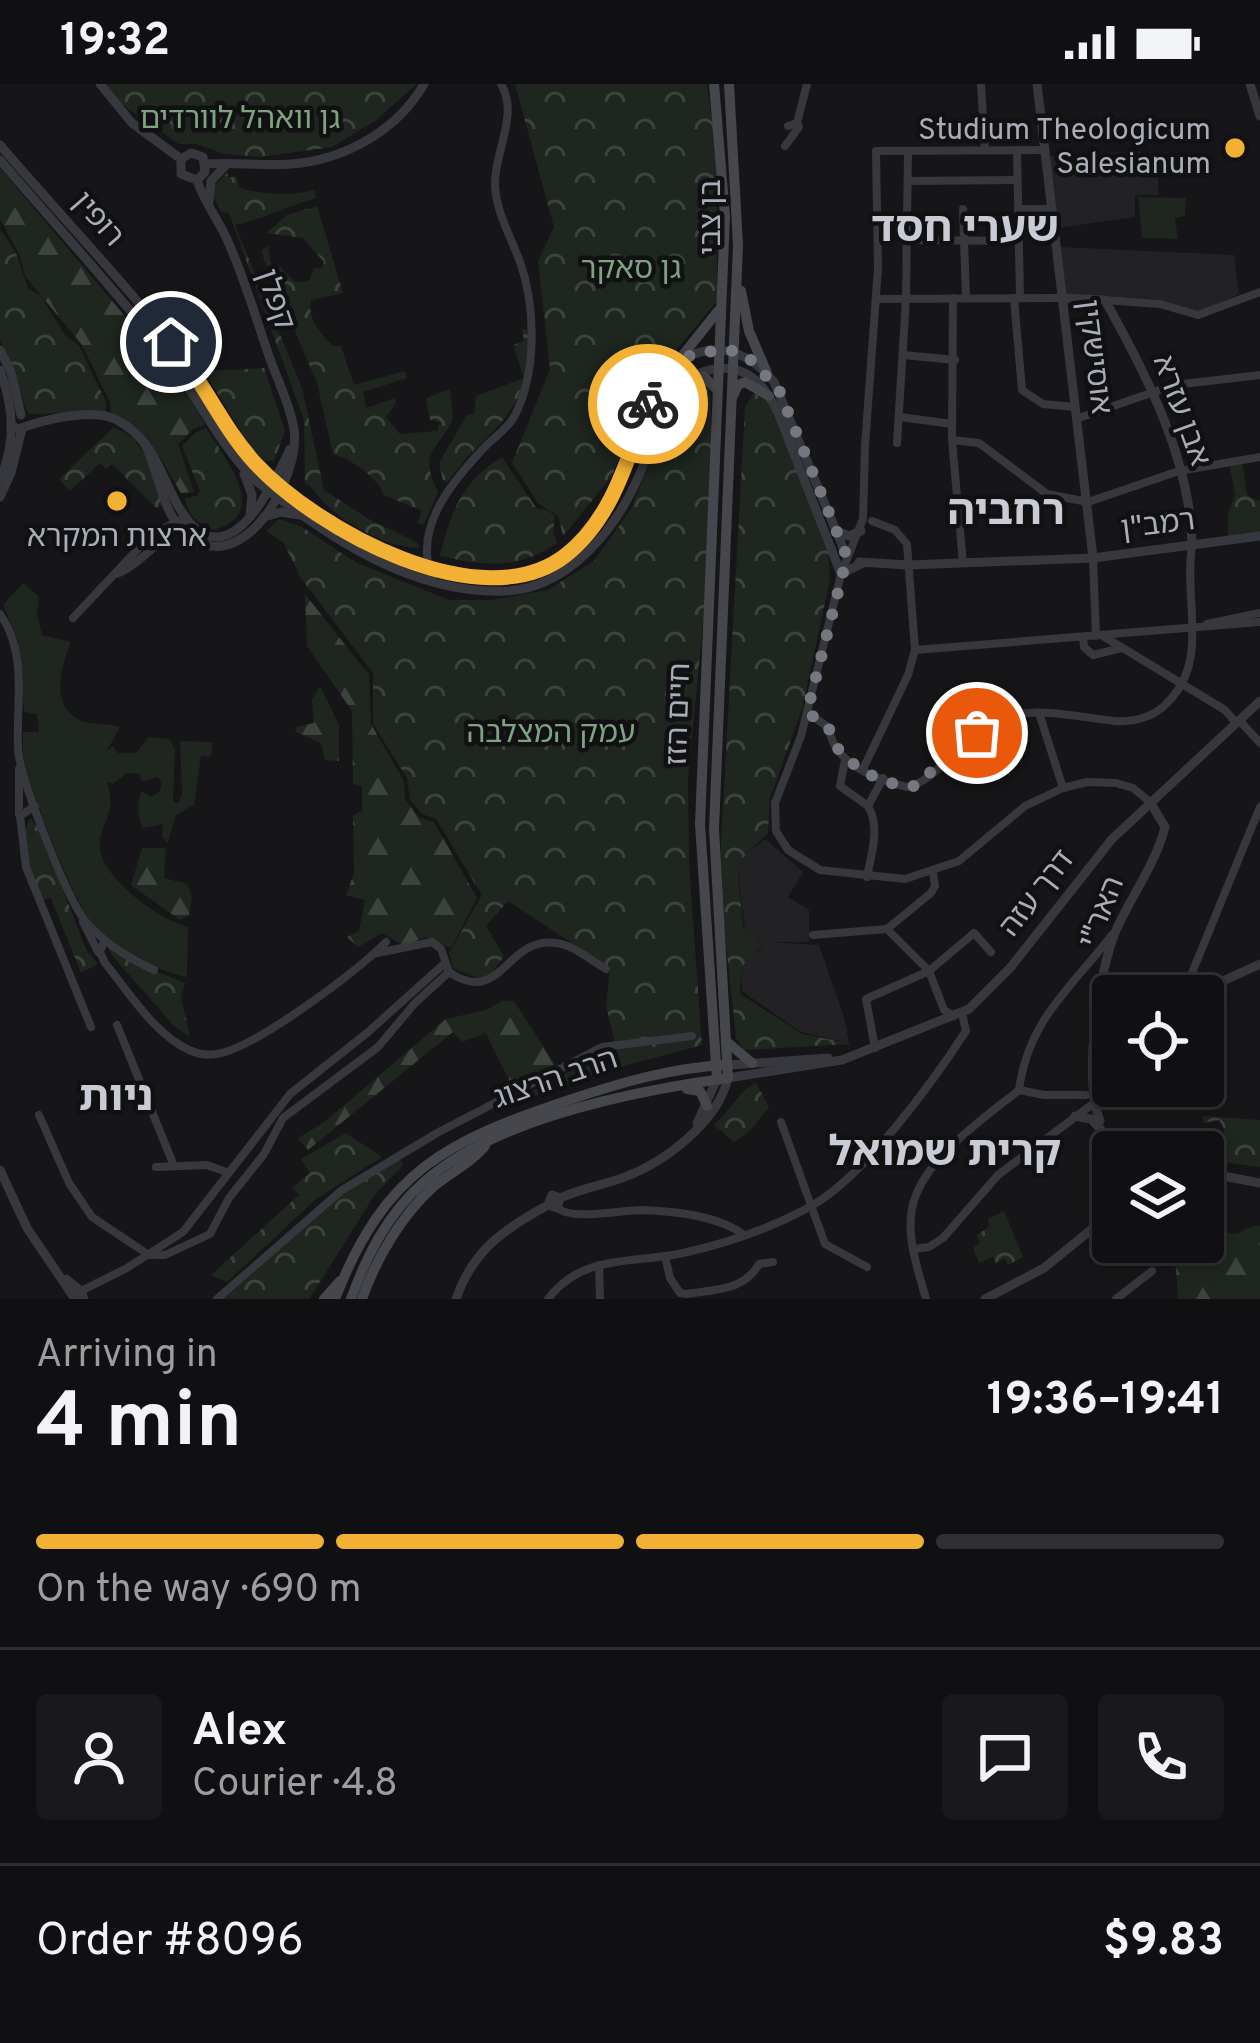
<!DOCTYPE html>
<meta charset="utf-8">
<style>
:root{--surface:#101012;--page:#19191b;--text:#f1f3f6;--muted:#9c9d9f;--line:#303032;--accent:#f2b134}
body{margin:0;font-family:Overpass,"Noto Sans Hebrew",sans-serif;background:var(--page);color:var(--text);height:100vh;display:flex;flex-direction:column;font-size:45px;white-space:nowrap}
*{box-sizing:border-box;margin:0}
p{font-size:39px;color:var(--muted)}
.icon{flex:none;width:66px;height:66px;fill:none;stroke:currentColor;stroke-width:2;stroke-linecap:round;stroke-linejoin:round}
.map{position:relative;height:1215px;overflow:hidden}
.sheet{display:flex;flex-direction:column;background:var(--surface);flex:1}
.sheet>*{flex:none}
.tools{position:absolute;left:1092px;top:891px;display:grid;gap:24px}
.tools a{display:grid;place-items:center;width:132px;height:132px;border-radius:12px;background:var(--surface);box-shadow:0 6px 18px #0003,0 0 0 3px var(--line);font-size:60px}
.pin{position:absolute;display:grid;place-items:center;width:102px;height:102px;color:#fff;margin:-51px;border:6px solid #fff;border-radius:50%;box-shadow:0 3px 12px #0007}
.courier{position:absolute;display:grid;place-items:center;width:120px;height:120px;margin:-60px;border:9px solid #f2b134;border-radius:50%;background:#fff;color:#222;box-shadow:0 3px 15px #0007}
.headline em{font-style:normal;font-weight:700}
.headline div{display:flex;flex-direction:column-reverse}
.headline{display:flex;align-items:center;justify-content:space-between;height:204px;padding:0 36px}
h1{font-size:78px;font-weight:700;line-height:90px}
.bar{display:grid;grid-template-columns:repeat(4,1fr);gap:18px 12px;align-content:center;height:144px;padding:0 36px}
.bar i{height:15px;border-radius:9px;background:var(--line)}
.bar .current{background:var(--accent)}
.bar p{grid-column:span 4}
.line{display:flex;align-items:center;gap:30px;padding:0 36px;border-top:3px solid var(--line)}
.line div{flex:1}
.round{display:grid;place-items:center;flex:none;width:126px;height:126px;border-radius:12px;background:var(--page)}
.status{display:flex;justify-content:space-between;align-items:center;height:84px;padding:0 60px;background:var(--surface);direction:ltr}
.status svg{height:33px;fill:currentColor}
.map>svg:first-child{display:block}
.built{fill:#222225}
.grass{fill:#1e261f}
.forest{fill:url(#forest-firs)}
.park{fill:url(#park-crowns)}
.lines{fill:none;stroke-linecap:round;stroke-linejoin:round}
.minor{stroke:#37383d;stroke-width:8}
.tertiary{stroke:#37383d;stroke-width:9}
.secondary{stroke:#45474d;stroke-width:10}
.done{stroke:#757880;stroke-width:12;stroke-dasharray:0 21.6}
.route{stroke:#f2b134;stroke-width:15}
.poi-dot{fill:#f2b134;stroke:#111113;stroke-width:4.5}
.labels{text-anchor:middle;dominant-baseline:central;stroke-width:9;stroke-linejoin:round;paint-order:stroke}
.park-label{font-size:30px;fill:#7fa381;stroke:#111113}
.poi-label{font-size:30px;fill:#a8adb8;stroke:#111113;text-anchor:end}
.street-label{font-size:30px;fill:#a8adb8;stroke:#111113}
.district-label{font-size:42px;font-weight:bold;fill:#c9ccd4;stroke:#111113}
</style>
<div class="status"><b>19:32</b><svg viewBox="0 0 49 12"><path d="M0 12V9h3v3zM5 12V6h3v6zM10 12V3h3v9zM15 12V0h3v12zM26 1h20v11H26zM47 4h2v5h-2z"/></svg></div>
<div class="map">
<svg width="1260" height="1215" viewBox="0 0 1260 1215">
<defs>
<pattern id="forest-firs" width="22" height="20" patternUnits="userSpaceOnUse" patternTransform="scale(3)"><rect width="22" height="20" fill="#1e261f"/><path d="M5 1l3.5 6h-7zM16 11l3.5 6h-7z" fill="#3c433d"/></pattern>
<pattern id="park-crowns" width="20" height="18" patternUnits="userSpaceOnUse" patternTransform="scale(3)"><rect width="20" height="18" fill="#1e261f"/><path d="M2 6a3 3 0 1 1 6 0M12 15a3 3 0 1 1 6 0" fill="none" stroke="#3c433d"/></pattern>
</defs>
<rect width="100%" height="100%" fill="#161618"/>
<g class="built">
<polygon points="1139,67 1158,76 1158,111 1135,111 1135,133 1058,144 1049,72"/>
<polygon points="1060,163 1234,171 1239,210 1204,227 1192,228 1155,215 1065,210"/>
<polygon points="765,755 803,788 788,813 809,826 809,858 768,858 819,861 844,933 849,959 801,948 742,907 741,883 764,862 745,846 737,778"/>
</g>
<g class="grass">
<polygon points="1138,113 1186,114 1185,132 1175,134 1178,155 1142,154"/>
<path d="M23,499l16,14 -2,18 5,20 29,7c-10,24 -22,65 11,79 12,5 25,1 38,6l-14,25 7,-6 5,7h18l13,-16 20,2 6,10 -2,53 5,1 4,-7 -2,-55 33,1 -2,15 -10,-1 -7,49 -18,10 -8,28 -6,-6 1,-13 -20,4c-6,-13 -7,-24 -1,-37l9,6 8,-5 3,-8 -4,-7 -16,5 -2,-8 -13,-1 -14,11 -6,-2c11,33 -8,40 -7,65 1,31 59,72 88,80l-1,50c-34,-8 -74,-25 -96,-54 -18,-26 -61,-131 -67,-163 -2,-9 -1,-19 -1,-28h16l-2,-18 -13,-2 -6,-71 -15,-36z"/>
</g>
<g class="forest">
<path d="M0,84l183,217 22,40 -12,4 -15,15 16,48 -13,1c-20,-34 -33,-63 -70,-80l-1,-11 -28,-57 -57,-69 -5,-20 -20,-37z"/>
<polygon points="305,510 369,591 371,640 404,697 405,715 419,733 434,738 477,814 451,864 425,853 404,862 382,849 358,863 347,853 359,847 365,816 346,811 354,789 353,731 362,727 362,702 353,700 352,627 307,562"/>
<polygon points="320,602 339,641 339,677 325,676 321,659 296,648 295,643 314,639 312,616"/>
<polygon points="142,764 166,764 164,794 187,800 192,812 189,832 180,836 131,801"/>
<polygon points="502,917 514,917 556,982 512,1003 486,949 462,958 453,948 308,1066 298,1054 323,1039 446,935 486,926"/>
<polygon points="1256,1141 1260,1142 1260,1215 1178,1215 1174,1158 1203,1158 1203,1145 1236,1150"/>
</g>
<g class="park">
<polygon points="104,0 417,0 375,37 332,63 261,73 225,70 196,60 179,60 117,17"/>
<polygon points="515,0 707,0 717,75 717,217 662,283 635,331 612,392 563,452 558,432 538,419 512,379 550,285 538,177 554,143"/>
<path d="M227,89l2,5 7,-2 4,12c22,6 51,9 74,2l2,8c-28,8 -53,21 -81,27l67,163 22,102 48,31 46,22 1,5c-34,-1 -69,-22 -95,-45 -8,-8 -9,-14 -19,-20l-1,-63 -75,-207 -8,-1 -7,-15 1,-12z"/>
<path d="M317,122l26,87 -32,7c-4,19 9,33 22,46h8l13,39 51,-14 2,7 -44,14 3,16 29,-10 1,5 -10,14 14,17 37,-3 3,-9 -10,-2 -4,-22 24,-9 3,30c-16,32 -35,33 -15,73l-14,32 -7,-1 5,-12 -38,-16c-7,-18 -30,-34 -51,-41l-16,-71 -53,-124 -3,-9 7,-4 3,18 9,3 15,15 14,-1 5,-13h8l2,-6 -21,-24 -37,-5 21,-18z"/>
<polygon points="0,145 16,169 28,204 41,212 64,250 79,262 106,318 106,328 30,330 27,327 0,256"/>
<path d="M522,245l6,1c0,58 -8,77 -50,116 -11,10 -20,24 -31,36l-4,-1 -4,-18 28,-48 7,-1 2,-18 48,-18 -11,-33 11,-4z"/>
<polygon points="264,284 285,347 274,377 265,377 252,366 204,287"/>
<polygon points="690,298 703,298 711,312 711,458 688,693 689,779 702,961 597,989 527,1015 522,1013 616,963 606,922 610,884 508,817 486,842 504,872 489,893 477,894 453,884 449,869 482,811 436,735 422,730 410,716 407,694 373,640 373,589 301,494 283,458 266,447 279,435 302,443 355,478 449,516 491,516 548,506 594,477 631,425 676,314"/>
<polygon points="755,307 768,314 828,466 830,496 802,625 770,714 768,749 737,780 743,843 763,862 741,883 740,910 802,950 853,960 744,966 736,954 720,802 721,758 745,323"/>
<path d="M113,344c33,7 39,47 49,76l-5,5 -45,-45 -6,5 -6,-6 -30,28 -11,-12z"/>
<path d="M206,344c19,31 66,86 8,102 -18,-7 -26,-14 -29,-32l12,-2 3,-5 -18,-45 14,-14z"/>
<path d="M502,373l35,52 10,1 8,6 -2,16 4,11c-39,27 -73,23 -117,13 11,-44 22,-75 62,-99z"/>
<polygon points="1242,376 1247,411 1260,418 1260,449 1228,455 1228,429 1235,412 1229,377"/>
<path d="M30,734l10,13 46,118 12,15 -17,9 -30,-75 -9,2c-8,-24 -25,-60 -12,-82z"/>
<polygon points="108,862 124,874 185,899 181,913 190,953 173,941 110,869"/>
<path d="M756,999l13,24 -20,25 -15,10 -20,-17c15,-13 25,-34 42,-42z"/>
<path d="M1203,1032l57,4v47l-45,-6c9,-15 15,-26 4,-41l-16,3z"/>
<polygon points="346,1049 382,1073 316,1115 227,1198 211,1191 299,1111 292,1104 310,1089 301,1075"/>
<polygon points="397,1074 404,1080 374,1112 309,1215 224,1215 343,1109"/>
<polygon points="1004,1127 1023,1173 1008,1181 1005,1174 996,1179 993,1173 979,1179 973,1164 980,1159 977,1151 989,1143 988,1135"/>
</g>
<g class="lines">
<g class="minor">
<polyline points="981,0 985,66"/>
<polyline points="797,39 807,0"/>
<polyline points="785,62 799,43 797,39 788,42"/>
<polyline points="1017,66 1020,214"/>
<polyline points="1045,66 876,67 878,184 865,362 863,435 841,490 801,652 775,719 776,747 788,766 820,786 905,795 959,777 1025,722 1063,704 1087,698 1116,699 1133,704 1150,718"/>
<polyline points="908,97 1017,96"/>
<polyline points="963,125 966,214"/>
<polyline points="1018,125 1052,125"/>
<polyline points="907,156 1019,157"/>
<polyline points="953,214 952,356 963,479"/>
<polyline points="1014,214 1022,306 1043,320 1075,323"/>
<polyline points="876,215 1060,214"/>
<polyline points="1105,216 1160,220 1198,231 1260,208"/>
<polyline points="904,271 955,276"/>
<polyline points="900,333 952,340"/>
<polyline points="1076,335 1174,301 1260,291"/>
<polyline points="952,356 979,359 1047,410 1088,418 1179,387 1260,373"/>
<polyline points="897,359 906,214 908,67"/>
<polyline points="1093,474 1096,552"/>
<path d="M116,490c15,-3 51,-39 66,-51"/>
<path d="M433,496c-21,-49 16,-95 49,-130 10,-12 24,-19 32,-33 23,-43 22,-110 6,-155 -9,-25 -25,-52 -25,-79 0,-32 24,-69 6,-99"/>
<path d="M0,530c28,39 16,91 18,135 2,30 49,150 68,173 19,22 42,36 68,48"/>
<polyline points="73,534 152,450 186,433"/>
<polyline points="1207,540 1260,529"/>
<polyline points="1103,552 1225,626 1236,639"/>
<polyline points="1083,553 1084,563 1093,571 1122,564"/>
<polyline points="915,566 1260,538"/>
<path d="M807,628l22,16c4,35 48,53 79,59 34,-8 57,-60 106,-72 31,-7 69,3 101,6 19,1 37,-3 51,-17 45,-43 17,-103 26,-158"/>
<polyline points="1039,629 1063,704"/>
<polyline points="1239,636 1260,659"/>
<polyline points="845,676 840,702 868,722"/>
<polyline points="19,685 19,730"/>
<polyline points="863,685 908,591 915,566 907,460 895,446 872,437"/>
<polyline points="35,722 20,732 26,783 91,943"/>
<polyline points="868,722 883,694"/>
<path d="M867,793c4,-23 14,-49 1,-71"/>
<polyline points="83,838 98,868"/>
<polyline points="887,845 929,887 944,926 954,932"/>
<polyline points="813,851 887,845 931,809 935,802 933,788"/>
<path d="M104,857l-4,11 5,11c23,28 50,72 84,87 11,5 24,6 36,2 40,-12 131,-80 161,-110"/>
<path d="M377,869l55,-11 9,7 8,23c52,36 58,-37 107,-29 18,2 34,17 50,26"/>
<polyline points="1188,912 1187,901 1260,723"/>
<polyline points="117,941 174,1082"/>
<polyline points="875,964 866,915 929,887 974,849 991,868"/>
<polyline points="1019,1006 1044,1011 1086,1011"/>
<polyline points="39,1031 69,1099 92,1133 149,1171 165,1171 210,1150 229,1114 264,1070 283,1034 378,963 415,919 449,888"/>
<polyline points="781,1038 825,1160 867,1183"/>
<polyline points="156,1083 207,1081 229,1089"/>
<path d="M557,1124c16,13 62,2 85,2 31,1 78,6 102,25"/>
<polyline points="913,1165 929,1163 943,1154 998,1091 1094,1019"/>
<path d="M665,1172l5,22 10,15 7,1c28,-5 57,-3 72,-30l14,-2"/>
<polyline points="599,1181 600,1215"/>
<polyline points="81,1207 127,1184 183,1148 290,1010 367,949 445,879"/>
<polyline points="217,1215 342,1106 437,1049 602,963 692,952"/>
<path d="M548,1215c34,-46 86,-35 135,-46 45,-10 91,-26 130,-48 53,-31 119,-122 153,-174l-4,-18"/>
<path d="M926,1215c-7,-26 -18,-56 -15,-83 4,-52 71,-96 108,-126 9,-70 52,-102 93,-155"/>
<polyline points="1116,1215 1152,1187"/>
</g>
<g class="tertiary">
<polyline points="100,0 132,39 181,75"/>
<polyline points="1037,0 1093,474"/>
<polyline points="1250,0 1260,32"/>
<path d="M0,61c59,69 122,135 179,206 29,37 48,87 83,119 67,60 215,150 302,86 63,-46 57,-131 107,-186"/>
<polyline points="181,75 191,69 203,73 205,88 197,96"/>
<polyline points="181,75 181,90 197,96"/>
<path d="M0,76c53,62 109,123 160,187 30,37 51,83 82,119 13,17 32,28 49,41 63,46 134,87 215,84 62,-3 109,-61 132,-113 12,-27 19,-58 35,-83 17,-25 55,-36 80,-17 12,9 19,23 26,37l62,159 22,-11"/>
<path d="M206,80c28,-2 57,2 85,0 53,-4 106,-33 133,-80"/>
<polyline points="209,118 211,97 226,81"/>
<path d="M1060,214l45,2c41,75 86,159 87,246"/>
<polyline points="0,266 11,288 21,331"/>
<path d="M683,275c36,-19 67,-6 91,23l73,175"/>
<path d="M0,286c14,39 16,71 0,110"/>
<path d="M13,342l5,3c25,-9 75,-22 99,-9 46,25 45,72 74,104 44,47 85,-46 99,-75"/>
<path d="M145,360c13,27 18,72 42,91 57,46 114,-59 107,-106 -4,-24 -16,-48 -24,-70 -14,-40 -26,-83 -44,-122 -9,-19 -23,-37 -29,-57"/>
<polyline points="244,390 252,411 250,431"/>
<polyline points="0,413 11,389 22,345"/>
<polyline points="264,433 281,428 299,431"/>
<polyline points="839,448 849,452 861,447"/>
<polyline points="859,478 908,481 1093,474 1260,452"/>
<polyline points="1190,912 1260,880"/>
<polyline points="729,981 828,974"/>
<polyline points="1092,1022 1113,996"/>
<polyline points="1075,1032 1091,1035 1122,1068"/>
<path d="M1100,1037c-17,-43 -2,-150 17,-193 15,-33 39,-65 48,-101l-15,-25"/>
<polyline points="697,1039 717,995"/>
<polyline points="0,1086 27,1144 75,1215"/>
<polyline points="1203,1088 1260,1099"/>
<path d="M548,1121l4,-10 8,3c20,-9 42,-13 62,-20 42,-15 96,-56 106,-100l114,-18 127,-51 41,-41 102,-129 148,-138"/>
<polyline points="66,1195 81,1207 84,1215"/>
<path d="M456,1215c17,-49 48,-70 92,-94l9,3 3,-10"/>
<polyline points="985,1215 1044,1184 1113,1128"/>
</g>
<g class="secondary">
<polyline points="714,0 725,132 700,740 717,995"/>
<polyline points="741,207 749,247 767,289"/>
<polyline points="667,291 718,227"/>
<polyline points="687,296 703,292 714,303"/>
<polyline points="733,312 738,301 745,298 769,312"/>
<polyline points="727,958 752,979"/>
<polyline points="687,1005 700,1007 707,1022"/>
<polyline points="324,1215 340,1197"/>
<path d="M335,1215c50,-129 111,-158 237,-200 51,-17 99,-31 153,-34"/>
<path d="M351,1215c16,-44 37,-86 73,-117 72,-64 210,-91 304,-104l-14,-249 24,-584 -9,-161"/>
<path d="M362,1215c14,-40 39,-83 71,-112 18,-15 37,-23 52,-41"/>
</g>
</g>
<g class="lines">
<path class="done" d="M648,320l11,-20 26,-27 33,-7 19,1 12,7 30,32 68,167 -40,155 22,16c4,32 55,60 85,58l63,-53"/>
<path class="route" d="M171,258c31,37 51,85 84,121 61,66 227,158 311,92 47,-37 62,-98 82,-151"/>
</g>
<g class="poi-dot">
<circle cx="1235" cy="64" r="12"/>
<circle cx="117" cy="417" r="12"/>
</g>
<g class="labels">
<g class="park-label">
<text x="240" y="36">גן וואהל לוורדים</text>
<text x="631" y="186">גן סאקר</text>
<text x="551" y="650">עמק המצלבה</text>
</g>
<g class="poi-label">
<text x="1211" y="47">Studium Theologicum<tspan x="1211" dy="34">Salesianum</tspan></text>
<text x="117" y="454" text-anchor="middle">ארצות המקרא</text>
</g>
<g class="street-label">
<text transform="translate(712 133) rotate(-90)">בן צבי</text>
<text transform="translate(97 136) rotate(49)">רופין</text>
<text transform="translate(274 216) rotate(71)">קפלן</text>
<text transform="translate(1093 273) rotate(83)">אוסישקין</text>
<text transform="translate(1180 327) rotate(70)">אבן עזרא</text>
<text transform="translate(1158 442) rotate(-7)">רמב"ן</text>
<text transform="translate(680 630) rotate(-88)">חיים הזז</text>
<text transform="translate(1038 810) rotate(-52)">דרך עזה</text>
<text transform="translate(1103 829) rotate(-68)">האר"י</text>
<text transform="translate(556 996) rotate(-19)">הרב הרצוג</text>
</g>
<g class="district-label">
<text x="965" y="146">שערי חסד</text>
<text x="1006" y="429">רחביה</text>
<text x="116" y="1015">ניות</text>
<text x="945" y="1070">קרית שמואל</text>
</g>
</g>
</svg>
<div class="tools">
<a><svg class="icon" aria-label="locate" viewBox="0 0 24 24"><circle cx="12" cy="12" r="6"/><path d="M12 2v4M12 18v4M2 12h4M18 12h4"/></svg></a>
<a><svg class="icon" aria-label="layers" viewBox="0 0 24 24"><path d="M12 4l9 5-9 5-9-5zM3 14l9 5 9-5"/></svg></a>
</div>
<div class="pin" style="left:977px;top:649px;background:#ea580c"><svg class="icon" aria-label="bag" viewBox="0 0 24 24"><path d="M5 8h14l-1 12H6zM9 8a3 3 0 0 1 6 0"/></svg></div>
<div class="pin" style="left:171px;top:258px;background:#1f2937"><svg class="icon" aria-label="home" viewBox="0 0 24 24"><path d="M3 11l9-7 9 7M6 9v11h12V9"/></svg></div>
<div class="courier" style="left:648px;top:320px"><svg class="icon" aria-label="bike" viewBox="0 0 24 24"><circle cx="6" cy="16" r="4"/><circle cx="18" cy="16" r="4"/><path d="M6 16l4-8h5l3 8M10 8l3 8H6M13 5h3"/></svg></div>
</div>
<section class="sheet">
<div class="headline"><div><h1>4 min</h1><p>Arriving in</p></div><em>19:36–19:41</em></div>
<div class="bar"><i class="current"></i><i class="current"></i><i class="current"></i><i></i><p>On the way · 690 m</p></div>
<div class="line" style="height:216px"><a class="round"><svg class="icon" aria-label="person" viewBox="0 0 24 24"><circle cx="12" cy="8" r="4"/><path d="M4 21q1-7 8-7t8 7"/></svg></a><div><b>Alex</b><p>Courier · 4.8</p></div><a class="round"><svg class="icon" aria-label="chat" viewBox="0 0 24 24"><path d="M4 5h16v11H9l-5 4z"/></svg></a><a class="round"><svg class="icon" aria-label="phone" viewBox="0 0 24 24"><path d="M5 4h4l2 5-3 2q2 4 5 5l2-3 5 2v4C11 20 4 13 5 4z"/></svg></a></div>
<div class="line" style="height:156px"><div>Order #8096</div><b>$9.83</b></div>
</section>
